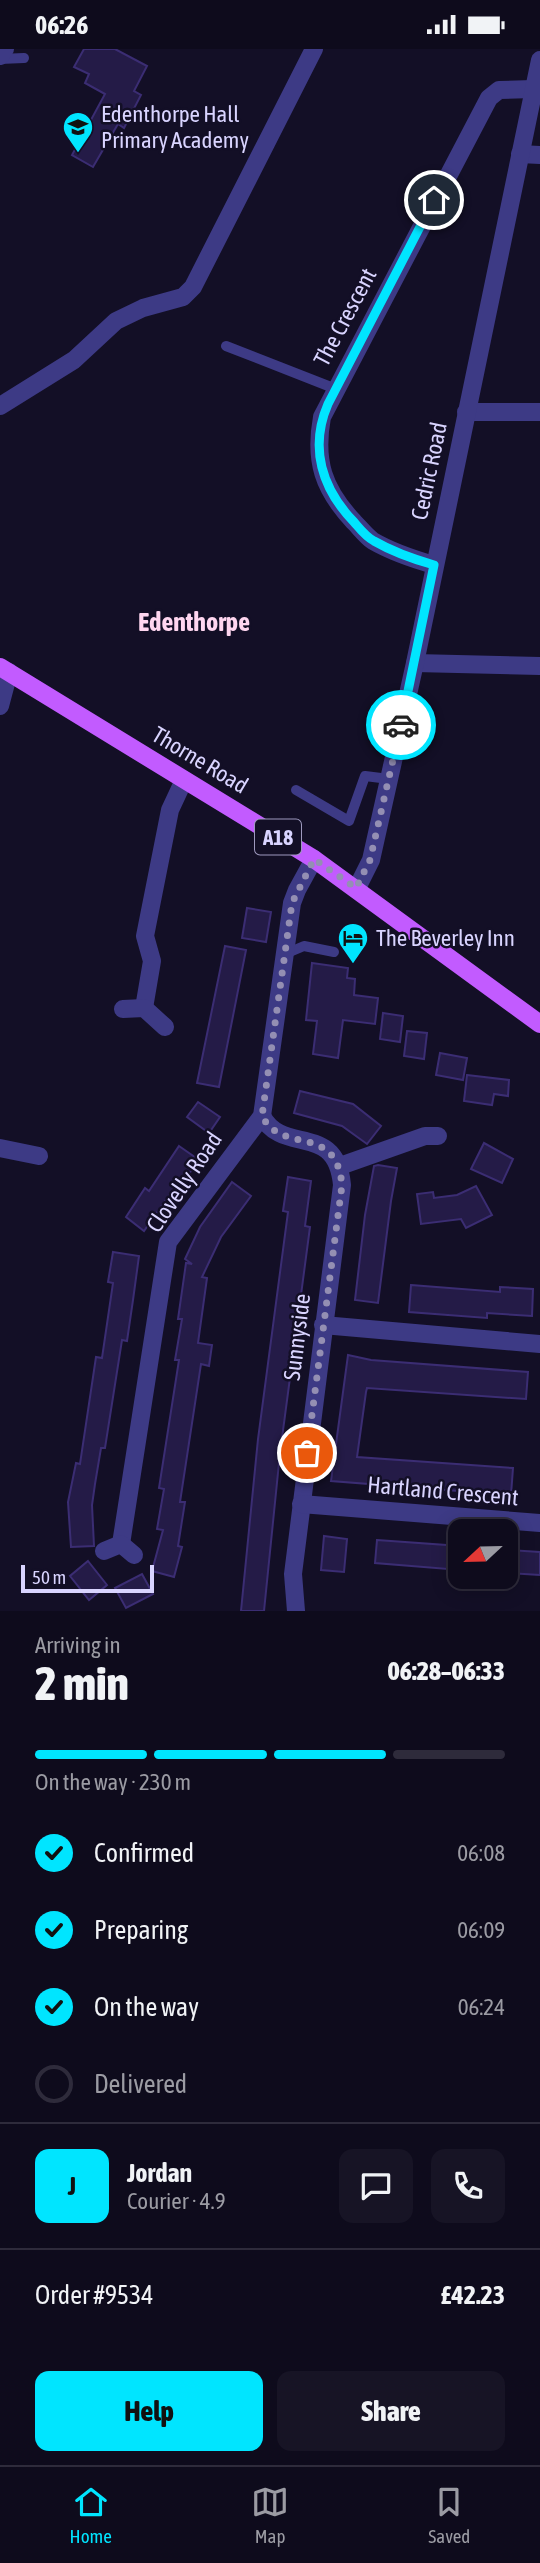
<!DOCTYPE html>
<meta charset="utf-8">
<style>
:root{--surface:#0e0b1c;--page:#171425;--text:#f1f3f6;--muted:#9b9ba3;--line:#2e2b3b;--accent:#00e5ff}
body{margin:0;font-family:"Asap Condensed",sans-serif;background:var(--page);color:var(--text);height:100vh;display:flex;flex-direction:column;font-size:26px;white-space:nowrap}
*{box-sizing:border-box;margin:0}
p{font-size:23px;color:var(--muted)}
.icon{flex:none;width:38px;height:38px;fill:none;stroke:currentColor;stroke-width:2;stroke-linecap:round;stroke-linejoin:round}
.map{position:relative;height:1562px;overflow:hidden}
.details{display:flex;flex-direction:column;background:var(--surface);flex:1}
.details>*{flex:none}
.needle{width:46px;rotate:248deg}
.tools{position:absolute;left:448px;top:1470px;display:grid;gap:14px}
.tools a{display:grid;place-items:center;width:70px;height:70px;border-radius:14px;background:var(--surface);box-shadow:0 4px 18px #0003,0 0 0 2px var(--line);font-size:35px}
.scale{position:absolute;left:21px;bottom:18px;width:133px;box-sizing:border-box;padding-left:7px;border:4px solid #d9d4ff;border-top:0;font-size:19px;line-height:24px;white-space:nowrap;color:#d9d4ff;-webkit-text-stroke:5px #130f26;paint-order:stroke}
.pin{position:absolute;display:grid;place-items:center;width:60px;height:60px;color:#fff;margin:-30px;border:4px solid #fff;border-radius:50%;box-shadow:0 2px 7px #0007}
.courier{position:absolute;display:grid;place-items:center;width:70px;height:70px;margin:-35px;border:5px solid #00e5ff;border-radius:50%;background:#fff;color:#222;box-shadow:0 2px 9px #0007}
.head em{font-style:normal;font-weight:800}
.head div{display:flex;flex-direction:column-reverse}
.head{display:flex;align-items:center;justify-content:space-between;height:119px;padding:0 35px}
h1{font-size:46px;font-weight:800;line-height:52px}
.bar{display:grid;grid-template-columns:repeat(4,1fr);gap:10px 7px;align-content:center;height:84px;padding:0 35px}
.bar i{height:9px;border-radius:5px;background:var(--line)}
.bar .on{background:var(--accent)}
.bar p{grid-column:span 4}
.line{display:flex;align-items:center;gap:18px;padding:0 35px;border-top:2px solid var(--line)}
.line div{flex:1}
.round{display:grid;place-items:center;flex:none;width:74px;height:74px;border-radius:14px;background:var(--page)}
ol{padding:0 35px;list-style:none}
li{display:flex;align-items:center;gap:21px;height:77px}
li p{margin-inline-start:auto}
li .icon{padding:7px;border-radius:50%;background:var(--accent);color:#111;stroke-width:4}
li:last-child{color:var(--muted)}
li i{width:38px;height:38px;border:4px solid var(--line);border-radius:50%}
.cta{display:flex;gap:14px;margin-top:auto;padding:14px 35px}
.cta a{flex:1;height:80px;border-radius:14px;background:var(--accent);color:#111;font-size:28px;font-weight:800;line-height:80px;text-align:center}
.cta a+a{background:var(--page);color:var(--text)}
.status{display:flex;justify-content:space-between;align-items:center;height:49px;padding:0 35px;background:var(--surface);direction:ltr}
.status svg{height:19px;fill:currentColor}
.tabs{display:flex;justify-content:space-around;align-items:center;height:98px;border-top:2px solid var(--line);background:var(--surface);font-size:19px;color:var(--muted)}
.tabs a{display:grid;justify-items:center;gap:4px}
.tabs .on{color:var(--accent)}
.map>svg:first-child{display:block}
.building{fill:#241b47;stroke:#3b2d73;stroke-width:2}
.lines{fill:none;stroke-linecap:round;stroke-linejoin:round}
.service{stroke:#3d3a85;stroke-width:10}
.minor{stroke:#3d3a85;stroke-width:18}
.primary{stroke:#c25bff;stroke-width:18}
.done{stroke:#948fb3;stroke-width:7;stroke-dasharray:0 12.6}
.route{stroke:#00e5ff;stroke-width:9}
.labels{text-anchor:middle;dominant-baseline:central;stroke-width:5;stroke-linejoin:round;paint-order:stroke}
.shield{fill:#130f26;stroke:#9e99be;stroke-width:2}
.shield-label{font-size:21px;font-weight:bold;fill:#d9d4ff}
.poi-label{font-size:23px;fill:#d9d4ff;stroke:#130f26;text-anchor:start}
.street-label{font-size:23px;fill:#d9d4ff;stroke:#130f26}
.quarter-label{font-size:26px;font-weight:bold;fill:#ffd6f0;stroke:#130f26}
</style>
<div class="status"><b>06:26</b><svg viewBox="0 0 49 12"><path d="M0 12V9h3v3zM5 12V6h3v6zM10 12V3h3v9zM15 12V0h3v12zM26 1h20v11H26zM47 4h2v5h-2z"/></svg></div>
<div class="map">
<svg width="540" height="1562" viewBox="0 0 540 1562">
<rect width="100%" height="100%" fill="#130f26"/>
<g class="building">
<polygon points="84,0 115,0 147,17 134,42 141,46 124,79 118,75 93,118 72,106 105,45 85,34 89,25 74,18"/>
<polygon points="247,859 271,863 266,893 242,889"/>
<polygon points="225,897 246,901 219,1038 197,1034"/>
<polygon points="312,914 348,919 347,929 355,930 354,946 378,949 375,975 343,971 338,1009 313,1005 317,972 306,971"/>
<polygon points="383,964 403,967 400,993 380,990"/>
<polygon points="407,982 427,984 424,1010 404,1007"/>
<polygon points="440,1004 467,1009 463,1031 436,1026"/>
<polygon points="467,1026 509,1031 508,1047 494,1045 492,1056 464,1052"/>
<polygon points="300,1042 353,1055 381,1077 367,1095 342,1077 294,1064"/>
<polygon points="198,1053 220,1068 209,1084 187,1068"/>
<polygon points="484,1094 513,1110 502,1134 471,1120"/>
<polygon points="179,1097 199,1111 173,1147 170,1145 144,1182 126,1168 145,1139 149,1142"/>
<polygon points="378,1116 397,1119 391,1152 378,1254 355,1251 365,1166 374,1117"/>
<polygon points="288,1128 311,1132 305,1177 310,1178 280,1404 264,1562 241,1562 258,1390 288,1163 283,1162"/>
<polygon points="232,1133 251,1147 221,1188 202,1228 207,1229 198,1294 212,1296 209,1317 201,1315 180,1453 185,1453 178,1497 182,1498 174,1528 152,1522 163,1481 157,1480 164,1440 159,1439 179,1311 175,1311 182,1270 178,1270 186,1214 192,1215 185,1210 200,1178"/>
<polygon points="476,1137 492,1166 466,1179 461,1170 421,1175 417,1145 433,1143 434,1149 457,1146"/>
<polygon points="113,1203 139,1207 133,1251 127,1292 122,1291 105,1399 101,1399 95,1435 92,1456 94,1497 71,1498 68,1453 76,1414 80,1415 96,1308 102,1309 113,1234 108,1233"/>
<polygon points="411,1236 500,1243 500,1238 533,1240 532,1267 487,1264 487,1269 409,1263"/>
<polygon points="348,1306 371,1311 528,1323 526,1350 367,1339 366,1343 357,1408 513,1419 511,1446 331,1432"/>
<polygon points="324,1487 347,1490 344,1523 321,1521"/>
<polygon points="377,1491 460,1497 460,1521 375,1514"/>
<polygon points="509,1501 540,1503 540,1526 507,1524"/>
<polygon points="88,1512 107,1536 89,1551 70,1527"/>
<polygon points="142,1525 153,1545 126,1559 115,1539"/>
</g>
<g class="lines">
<g class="service">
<polyline points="0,10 24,9"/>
<polyline points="226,297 336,340"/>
<polyline points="296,741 349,772 365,727 389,730"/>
<polyline points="285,905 304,897 334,903"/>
</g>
<g class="minor">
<polyline points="0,7 5,0"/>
<polyline points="520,105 540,106"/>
<polyline points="0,357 74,311 116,272 143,259 183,248 193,238 314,0"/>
<polyline points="466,363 540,363"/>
<path d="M434,516c-21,-6 -42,-13 -61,-24 -7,-5 -13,-13 -19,-19 -31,-33 -40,-61 -32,-105l167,-319 10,-8 34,-1"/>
<polyline points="415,614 540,617"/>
<polyline points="0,657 9,623"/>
<polyline points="357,839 371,811 415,614 540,11"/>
<polyline points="144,959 152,912 145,887 170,761 184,731"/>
<polyline points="123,960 144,959 165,978"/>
<path d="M262,1067c21,40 74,5 80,69l-49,389 3,37"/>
<polyline points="0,1099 39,1107"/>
<polyline points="340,1117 425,1087 438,1087"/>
<polyline points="323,1276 540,1295"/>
<polyline points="301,1455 540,1474"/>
<polyline points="121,1495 168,1193 262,1067 292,854 297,841 314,810"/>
<polyline points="104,1502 121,1495 134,1506"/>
</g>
<polyline class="primary" points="0,618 314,810 540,975"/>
</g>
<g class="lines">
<path class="done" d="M307,1404l35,-268c-6,-63 -59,-29 -80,-69l30,-213 22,-44 42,29 14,-28 31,-135"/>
<path class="route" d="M401,676l33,-160c-21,-6 -41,-13 -60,-24 -8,-4 -14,-12 -20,-19 -32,-33 -45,-74 -26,-118l106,-204"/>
</g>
<defs>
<g id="school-pin" transform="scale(1.575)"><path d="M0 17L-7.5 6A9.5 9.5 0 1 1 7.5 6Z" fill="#00e5ff" stroke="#130f26"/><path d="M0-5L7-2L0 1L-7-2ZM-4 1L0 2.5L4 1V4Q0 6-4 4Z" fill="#111"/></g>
<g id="hotel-pin" transform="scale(1.575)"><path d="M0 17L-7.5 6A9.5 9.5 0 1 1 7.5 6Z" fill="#00e5ff" stroke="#130f26"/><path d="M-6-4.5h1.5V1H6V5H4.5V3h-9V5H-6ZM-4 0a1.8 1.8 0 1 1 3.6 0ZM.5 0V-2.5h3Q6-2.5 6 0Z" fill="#111"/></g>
</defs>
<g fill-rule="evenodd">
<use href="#school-pin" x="78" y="78"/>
<use href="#hotel-pin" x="353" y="889"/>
</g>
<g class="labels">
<rect class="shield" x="255" y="770.5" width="46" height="35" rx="5"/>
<g class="shield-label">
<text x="278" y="788">A18</text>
</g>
<g class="poi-label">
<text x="101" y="65">Edenthorpe Hall<tspan x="101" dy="26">Primary Academy</tspan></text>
<text x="376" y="889">The Beverley Inn</text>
</g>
<g class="street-label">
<text transform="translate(345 268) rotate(-62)">The Crescent</text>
<text transform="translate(429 422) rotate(-78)">Cedric Road</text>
<text transform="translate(200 711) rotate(31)">Thorne Road</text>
<text transform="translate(184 1133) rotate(-56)">Clovelly Road</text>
<text transform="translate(297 1288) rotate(-83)">Sunnyside</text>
<text transform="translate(443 1442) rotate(5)">Hartland Crescent</text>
</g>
<g class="quarter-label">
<text x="194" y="573">Edenthorpe</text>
</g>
</g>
</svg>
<div class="tools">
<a><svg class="needle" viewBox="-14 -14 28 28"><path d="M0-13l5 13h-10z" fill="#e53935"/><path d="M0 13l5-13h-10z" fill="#9b9ba3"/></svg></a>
</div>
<div class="scale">50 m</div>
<div class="pin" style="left:307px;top:1404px;background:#ea580c"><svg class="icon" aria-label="bag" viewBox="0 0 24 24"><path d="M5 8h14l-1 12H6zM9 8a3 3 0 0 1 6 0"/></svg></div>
<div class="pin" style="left:434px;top:151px;background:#1f2937"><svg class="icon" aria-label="home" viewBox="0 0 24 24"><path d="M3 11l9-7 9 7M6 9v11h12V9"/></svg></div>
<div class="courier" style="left:401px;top:676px"><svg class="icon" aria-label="car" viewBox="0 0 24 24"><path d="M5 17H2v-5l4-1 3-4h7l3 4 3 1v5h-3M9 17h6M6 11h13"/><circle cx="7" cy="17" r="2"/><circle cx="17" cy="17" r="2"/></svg></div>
</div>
<section class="details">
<div class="head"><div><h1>2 min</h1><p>Arriving in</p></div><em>06:28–06:33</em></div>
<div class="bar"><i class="on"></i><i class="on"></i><i class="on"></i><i></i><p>On the way · 230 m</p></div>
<ol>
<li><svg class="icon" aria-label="check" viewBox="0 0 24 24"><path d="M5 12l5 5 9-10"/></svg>Confirmed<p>06:08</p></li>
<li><svg class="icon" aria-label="check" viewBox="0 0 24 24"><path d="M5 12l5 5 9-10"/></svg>Preparing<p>06:09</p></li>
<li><svg class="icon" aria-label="check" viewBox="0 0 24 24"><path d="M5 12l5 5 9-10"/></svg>On the way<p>06:24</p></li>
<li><i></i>Delivered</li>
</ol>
<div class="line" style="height:126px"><b class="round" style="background:var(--accent);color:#111">J</b><div><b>Jordan</b><p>Courier · 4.9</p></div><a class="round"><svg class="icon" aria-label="chat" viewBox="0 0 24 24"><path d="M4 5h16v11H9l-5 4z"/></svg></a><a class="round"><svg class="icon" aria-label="phone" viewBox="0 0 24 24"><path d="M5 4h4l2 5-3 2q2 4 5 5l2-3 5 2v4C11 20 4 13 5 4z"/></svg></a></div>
<div class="line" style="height:91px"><div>Order #9534</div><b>£42.23</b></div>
<div class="cta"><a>Help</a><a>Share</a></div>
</section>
<nav class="tabs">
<a class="on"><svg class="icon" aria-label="home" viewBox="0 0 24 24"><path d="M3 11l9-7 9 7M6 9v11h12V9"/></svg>Home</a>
<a><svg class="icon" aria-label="map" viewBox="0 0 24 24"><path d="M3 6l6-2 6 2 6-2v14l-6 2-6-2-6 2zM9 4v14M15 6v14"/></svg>Map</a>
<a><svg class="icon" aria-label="saved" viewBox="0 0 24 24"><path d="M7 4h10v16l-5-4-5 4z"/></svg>Saved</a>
</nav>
